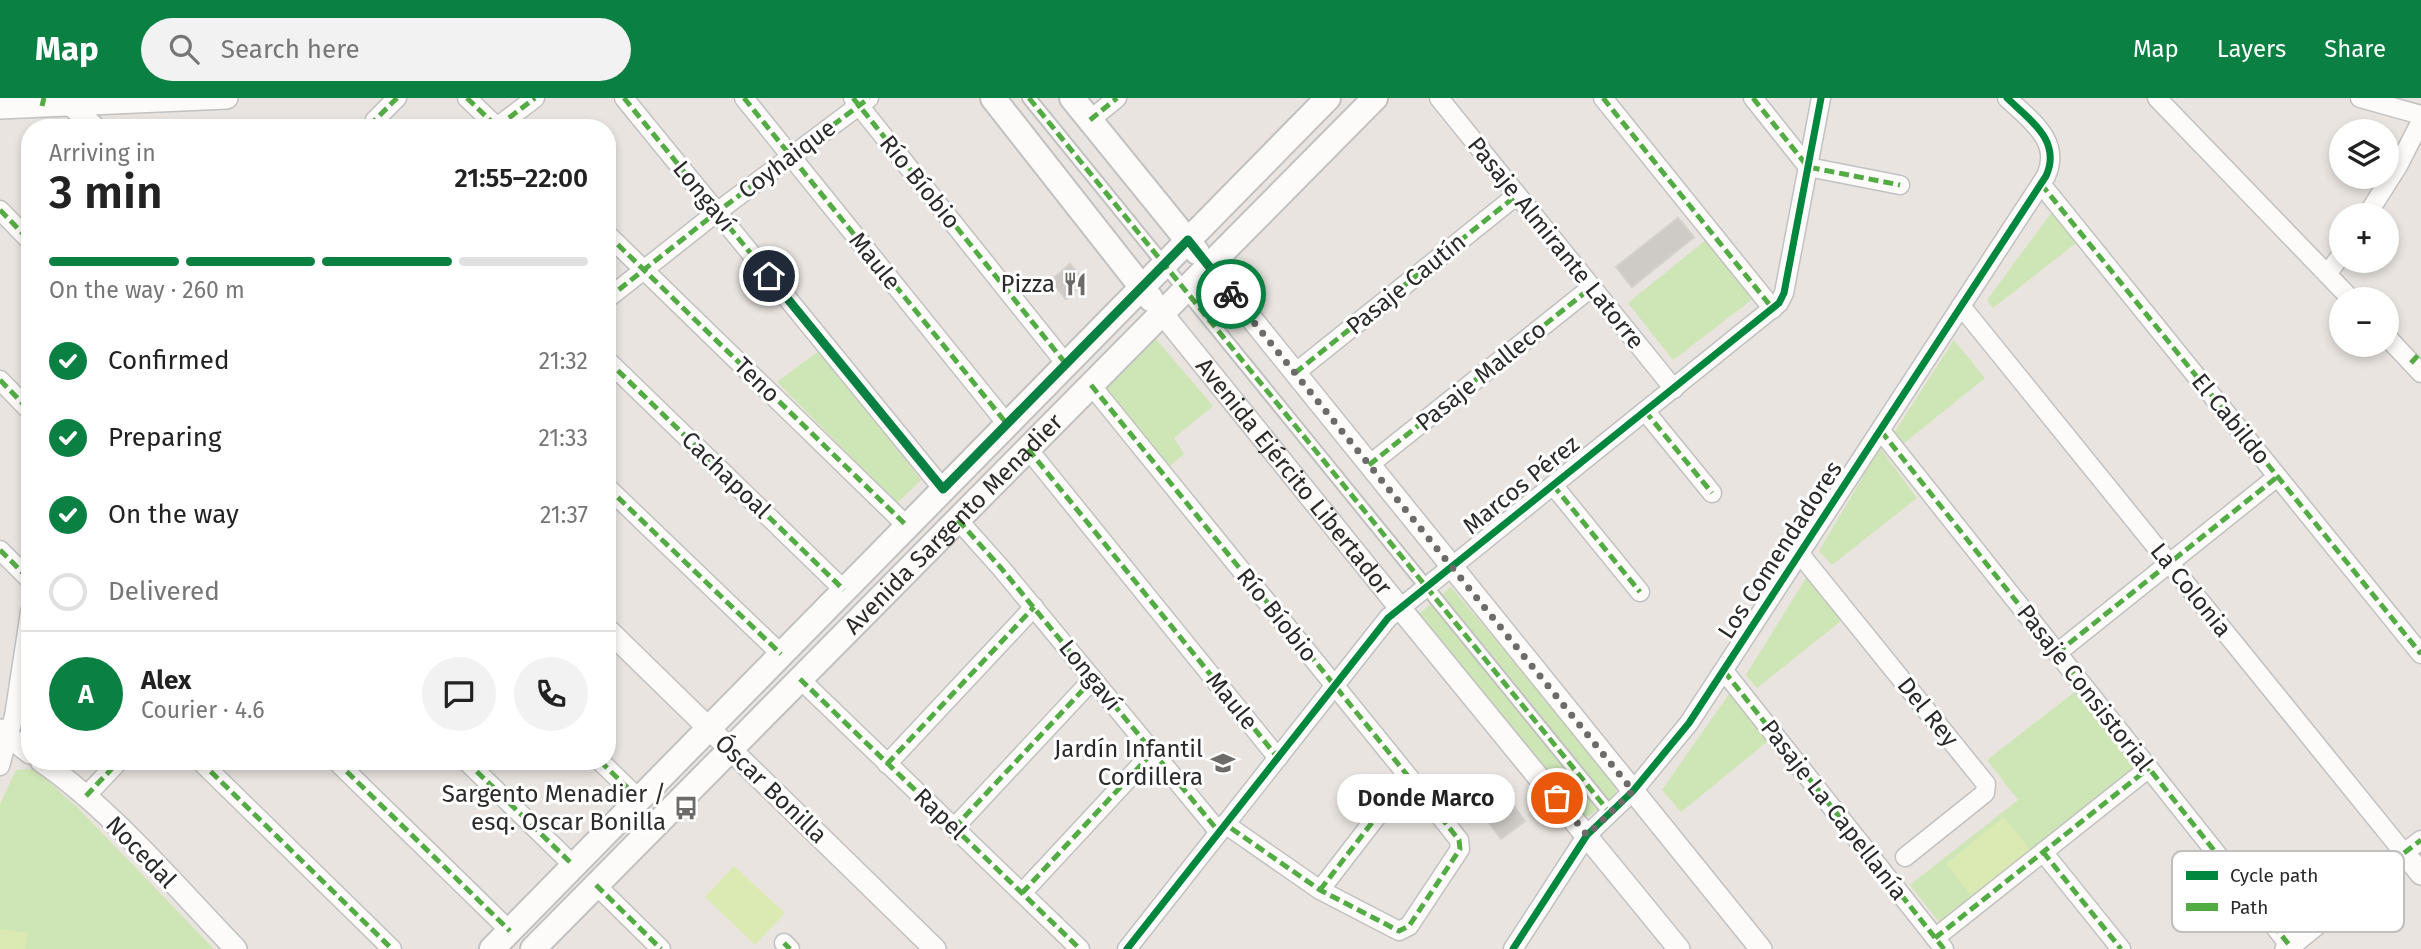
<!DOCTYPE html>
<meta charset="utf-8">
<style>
:root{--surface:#fff;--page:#f2f2f2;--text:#222;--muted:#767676;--line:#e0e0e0;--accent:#0b8043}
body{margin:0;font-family:"Fira Sans",sans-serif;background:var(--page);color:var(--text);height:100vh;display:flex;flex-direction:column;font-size:26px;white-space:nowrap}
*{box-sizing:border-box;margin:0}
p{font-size:23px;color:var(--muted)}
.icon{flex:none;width:38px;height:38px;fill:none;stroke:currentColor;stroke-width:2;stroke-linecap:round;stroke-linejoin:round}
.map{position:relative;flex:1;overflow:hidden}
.details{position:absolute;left:21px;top:21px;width:595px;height:651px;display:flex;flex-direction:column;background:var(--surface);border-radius:28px;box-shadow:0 4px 10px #0003}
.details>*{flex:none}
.fabs{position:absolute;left:2329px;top:21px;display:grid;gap:14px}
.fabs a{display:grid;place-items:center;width:70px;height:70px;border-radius:50%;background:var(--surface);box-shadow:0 4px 10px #0003;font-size:35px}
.pin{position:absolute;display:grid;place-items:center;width:60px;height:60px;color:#fff;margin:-30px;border:4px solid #fff;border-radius:50%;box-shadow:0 2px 7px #0007}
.courier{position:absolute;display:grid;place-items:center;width:70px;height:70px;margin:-35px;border:5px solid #0b8043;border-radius:50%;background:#fff;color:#222;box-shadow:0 2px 9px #0007}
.bubble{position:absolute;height:49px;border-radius:24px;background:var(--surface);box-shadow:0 4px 10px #0003;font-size:23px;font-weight:600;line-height:49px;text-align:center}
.headline em{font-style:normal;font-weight:600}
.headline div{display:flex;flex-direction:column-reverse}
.headline{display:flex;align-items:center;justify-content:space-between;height:119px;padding:0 28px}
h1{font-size:46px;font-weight:600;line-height:52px}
.bar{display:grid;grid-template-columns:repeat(4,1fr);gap:10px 7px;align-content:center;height:84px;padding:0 28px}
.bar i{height:9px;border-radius:5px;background:var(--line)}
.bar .active{background:var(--accent)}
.bar p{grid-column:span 4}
.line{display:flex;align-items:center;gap:18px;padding:0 28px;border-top:2px solid var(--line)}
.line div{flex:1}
.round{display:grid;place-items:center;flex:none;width:74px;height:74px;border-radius:37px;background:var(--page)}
ol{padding:0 28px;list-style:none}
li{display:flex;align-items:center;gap:21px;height:77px}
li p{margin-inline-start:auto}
li .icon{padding:7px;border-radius:50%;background:var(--accent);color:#fff;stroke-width:4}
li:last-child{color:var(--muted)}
li i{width:38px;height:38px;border:4px solid var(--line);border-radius:50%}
header{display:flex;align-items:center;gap:42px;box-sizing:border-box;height:98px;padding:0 35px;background:var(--accent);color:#fff}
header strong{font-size:33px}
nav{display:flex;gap:38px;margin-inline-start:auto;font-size:24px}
.search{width:490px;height:63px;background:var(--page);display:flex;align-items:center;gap:18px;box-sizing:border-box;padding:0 24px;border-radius:38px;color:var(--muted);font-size:26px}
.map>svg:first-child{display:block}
.green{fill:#cee6b6}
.pitch{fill:#dbeab3}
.building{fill:#cecac6;stroke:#d4d0cb;stroke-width:2}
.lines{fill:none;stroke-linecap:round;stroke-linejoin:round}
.pedestrian-casing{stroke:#c2c1c1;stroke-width:16}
.minor-casing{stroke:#c2c1c1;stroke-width:21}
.tertiary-casing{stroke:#c2c1c1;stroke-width:24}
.secondary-casing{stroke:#c2c1c1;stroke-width:28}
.pedestrian{stroke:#fcfbfa;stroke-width:12}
.minor{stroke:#fcfbfa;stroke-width:18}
.tertiary{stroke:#fcfbfa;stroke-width:21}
.secondary{stroke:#fcfbfa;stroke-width:24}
.quiet{stroke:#53ab44;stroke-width:5;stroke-dasharray:10 5;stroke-linecap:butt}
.cycleway-casing{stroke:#fff;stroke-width:11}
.cycleway{stroke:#00873e;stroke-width:7}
.done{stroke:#6d6b69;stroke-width:7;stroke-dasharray:0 12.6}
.route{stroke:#0b8043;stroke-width:9}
.labels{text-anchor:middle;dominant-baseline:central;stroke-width:6;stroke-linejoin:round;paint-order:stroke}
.street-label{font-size:24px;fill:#2a2a2a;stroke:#fff}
.poi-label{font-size:24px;fill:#2a2a2a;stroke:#fff;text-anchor:end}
.key{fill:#fff;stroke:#bfbfbf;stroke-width:2}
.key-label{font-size:19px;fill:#2a2a2a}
</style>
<header>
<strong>Map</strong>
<div class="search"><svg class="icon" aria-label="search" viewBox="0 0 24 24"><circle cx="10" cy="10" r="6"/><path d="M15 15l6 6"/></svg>Search here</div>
<nav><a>Map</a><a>Layers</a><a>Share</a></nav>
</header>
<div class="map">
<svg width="2421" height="851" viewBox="0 0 2421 851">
<rect width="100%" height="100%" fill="#e9e4df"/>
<g class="green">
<polygon points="2052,114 2076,145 1993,210 1987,202"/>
<polygon points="1707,141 1754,200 1673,262 1628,205"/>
<polygon points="1156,241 1213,308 1174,340 1184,356 1169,369 1103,288"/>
<polygon points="1954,242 1985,280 1903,346 1894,335"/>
<polygon points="820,252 921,382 897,405 777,284"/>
<polygon points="1880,350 1917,400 1832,467 1819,453"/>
<polygon points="1806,480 1841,523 1757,590 1746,577"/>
<polygon points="1451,489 1618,688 1615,697 1588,719 1579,715 1419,516"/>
<polygon points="2076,593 2140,674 1943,829 1910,787 2018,702 1987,662"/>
<polygon points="1729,596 1768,643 1681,714 1662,692"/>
<polygon points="35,671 78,710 214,851 0,851 0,706 16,672"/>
</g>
<g class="pitch">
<polygon points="2004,719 2032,754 1974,801 1946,766"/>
<polygon points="734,768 785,815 755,847 705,799"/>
<polygon points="0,831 28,835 25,851 0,851"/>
</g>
<g class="building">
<polygon points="1678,120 1694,139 1632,189 1616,169"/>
<polygon points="1070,166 1085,184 1066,201 1050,183"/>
<polygon points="1508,700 1525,723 1501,741 1484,718"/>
</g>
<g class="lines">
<g class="pedestrian-casing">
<polyline id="pedestrian" points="1029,0 1610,715"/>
</g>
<g class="minor-casing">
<g id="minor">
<polyline points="467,0 498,30"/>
<polyline points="624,0 943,391"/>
<polyline points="744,0 1007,326"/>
<polyline points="853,0 1066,266"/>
<polyline points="1439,0 1674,291"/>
<polyline points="1603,0 1773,211"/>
<polyline points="1753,0 1808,69 1900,87"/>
<polyline points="2157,0 2351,201"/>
<polyline points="2360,0 2421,17"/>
<polyline points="1090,22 1117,0"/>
<polyline points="497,29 535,0"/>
<polyline points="372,30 375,22 397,0"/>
<polyline points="2041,86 2421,556"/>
<polyline points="0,112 30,143"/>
<polyline points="2367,117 2398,68 2421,23"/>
<polyline points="607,136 907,428"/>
<polyline points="2327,176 2342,156"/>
<polyline points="607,201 717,114 869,0"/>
<polyline points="1961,208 2404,755 2421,742"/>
<polyline points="2387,239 2421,275"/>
<polyline points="607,262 844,492"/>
<polyline points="1295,275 1517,97"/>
<polyline points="0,282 30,313"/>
<polyline points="1091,287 1408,678 1459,742 1460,751 1409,828 1399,833 1320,792 1225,726"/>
<polyline points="1645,313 1712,395"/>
<polyline points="1881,333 2290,848"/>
<polyline points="1028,351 1278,660"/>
<polyline points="1369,367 1592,189"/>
<polyline points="1553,387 1640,494"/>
<polyline points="607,389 781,556"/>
<polyline points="958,422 1001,470 1219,734"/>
<polyline points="0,452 30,482"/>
<polyline points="1800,456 1986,686 1985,695 1905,759"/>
<polyline points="2057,555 2277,379"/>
<polyline points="1724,573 1944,851"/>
<polyline points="800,581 1080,851"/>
<polyline points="200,663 392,851"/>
<polyline points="336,663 510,833"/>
<polyline points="466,663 573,767"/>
<polyline points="600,663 639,701"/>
<polyline points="887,666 1034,509"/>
<polyline points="0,668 14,618 30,514"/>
<polyline points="86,698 119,663"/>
<polyline points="954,730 1093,581"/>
<polyline points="2043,754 2121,851"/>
<polyline points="596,787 661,851"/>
<polyline points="1320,792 1408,678"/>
<polyline points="1022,795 1153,654"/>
<polyline points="1935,840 2149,670"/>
<polyline points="784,845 790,851"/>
<polyline points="1127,851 1388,520 1779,205 1784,195 1821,0"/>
<path d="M1513,851l74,-114 46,-44 56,-68 357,-547c16,-35 -16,-56 -39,-78"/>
</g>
</g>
<g class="tertiary-casing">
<g id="tertiary">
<polyline points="71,7 95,30"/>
<polyline points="0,10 227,0"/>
<polyline points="1209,168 1761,851"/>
<path id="s1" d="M1162,215l238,295 279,341"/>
<polyline points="607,531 935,851"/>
<polyline points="0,632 30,655"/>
<path d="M41,663c72,50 134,125 195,188"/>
<polyline points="2286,851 2404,755 2421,776"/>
</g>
</g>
<g class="secondary-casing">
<g id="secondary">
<polyline points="993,0 1151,201"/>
<polyline points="1072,0 1197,154"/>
<polyline points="492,851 1328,0"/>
<path id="s2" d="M533,851l842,-851"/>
</g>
</g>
<use href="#pedestrian" class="pedestrian"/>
<use href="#minor" class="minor"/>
<use href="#tertiary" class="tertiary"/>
<use href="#secondary" class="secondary"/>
<g class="quiet">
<polyline points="467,0 498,30"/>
<polyline points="624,0 943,391"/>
<polyline points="744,0 1007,326"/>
<polyline points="853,0 1066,266"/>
<polyline points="1029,0 1610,715"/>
<polyline points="1603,0 1773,211"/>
<polyline points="1753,0 1808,69 1900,87"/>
<polyline points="42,8 44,0"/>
<polyline points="1090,22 1117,0"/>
<polyline points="497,29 535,0"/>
<polyline points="372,30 375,22 397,0"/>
<polyline points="2041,86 2421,556"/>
<polyline points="0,112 30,143"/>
<polyline points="607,136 907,428"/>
<polyline points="607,201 717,114 869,0"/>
<polyline points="607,262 844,492"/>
<polyline points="2411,265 2421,254"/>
<polyline points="1295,275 1517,97"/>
<polyline points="0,282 30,313"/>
<polyline points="1091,287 1408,678 1459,742 1460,751 1409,828 1399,833 1320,792 1225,726"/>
<polyline points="1645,313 1712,395"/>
<polyline points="1881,333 2290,848"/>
<polyline points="1028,351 1278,660"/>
<polyline points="1369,367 1592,189"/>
<polyline points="1553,387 1640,494"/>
<polyline points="607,389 781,556"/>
<polyline points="958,422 1001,470 1219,734"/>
<polyline points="0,452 30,482"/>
<polyline points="2057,555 2277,379"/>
<polyline points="1724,573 1944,851"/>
<polyline points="800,581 1080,851"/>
<polyline points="200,663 392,851"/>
<polyline points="336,663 510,833"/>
<polyline points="466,663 573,767"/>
<polyline points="600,663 639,701"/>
<polyline points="887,666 1034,509"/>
<polyline points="86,698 119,663"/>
<polyline points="954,730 1093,581"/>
<polyline points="2043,754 2121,851"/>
<polyline points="2404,755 2421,742"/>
<polyline points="596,787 661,851"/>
<polyline points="1320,792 1408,678"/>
<polyline points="1022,795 1153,654"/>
<polyline points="1935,840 2149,670"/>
<polyline points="784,845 790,851"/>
</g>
<g class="cycleway-casing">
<g id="cycleway">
<polyline points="1127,851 1388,520 1779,205 1784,195 1821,0"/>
<path d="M1513,851l74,-114 46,-44 56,-68 357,-547c16,-35 -16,-56 -39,-78"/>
</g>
</g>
<use href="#cycleway" class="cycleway"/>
</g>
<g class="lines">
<polyline class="done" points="1231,196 1633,693 1587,737 1557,700"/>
<polyline class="route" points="769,178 943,391 1188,142 1231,196"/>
</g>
<defs>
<g id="restaurant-bare" transform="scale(1.89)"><path d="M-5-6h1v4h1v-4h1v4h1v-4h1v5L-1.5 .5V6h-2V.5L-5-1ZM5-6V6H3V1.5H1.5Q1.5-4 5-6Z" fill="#6d6b69" stroke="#fff" stroke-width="2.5" paint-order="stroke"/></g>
<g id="school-bare" transform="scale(1.89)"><path d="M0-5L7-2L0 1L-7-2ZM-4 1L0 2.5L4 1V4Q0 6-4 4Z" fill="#6d6b69" stroke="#fff" stroke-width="2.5" paint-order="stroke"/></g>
<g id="bus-bare" transform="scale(1.89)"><path d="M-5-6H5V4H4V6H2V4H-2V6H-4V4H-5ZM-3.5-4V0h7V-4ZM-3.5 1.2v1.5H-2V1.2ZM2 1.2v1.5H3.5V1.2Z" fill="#6d6b69" stroke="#fff" stroke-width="2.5" paint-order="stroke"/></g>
</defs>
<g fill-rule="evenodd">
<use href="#restaurant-bare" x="1075" y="186"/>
<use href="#school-bare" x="1223" y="665"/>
<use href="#bus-bare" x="686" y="710"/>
</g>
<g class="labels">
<g class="street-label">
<text transform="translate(787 61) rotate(-37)">Coyhaique</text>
<text transform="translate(920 84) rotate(51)">Río Bíobio</text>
<text transform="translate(704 98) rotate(51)">Longaví</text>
<text transform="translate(1556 145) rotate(51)">Pasaje Almirante Latorre</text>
<text transform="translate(875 163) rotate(51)">Maule</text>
<text transform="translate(1406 186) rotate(-39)">Pasaje Cautín</text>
<text transform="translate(1481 278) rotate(-39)">Pasaje Malleco</text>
<text transform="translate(757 282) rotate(44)">Teno</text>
<text transform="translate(2231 321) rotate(51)">El Cabildo</text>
<text transform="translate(726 377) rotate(44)">Cachapoal</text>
<text stroke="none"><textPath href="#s1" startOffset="210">Avenida Ejército Libertador</textPath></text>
<text transform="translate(1521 387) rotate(-39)">Marcos Pérez</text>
<text stroke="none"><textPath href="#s2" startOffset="598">Avenida Sargento Menadier</textPath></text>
<text transform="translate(1780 452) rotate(-57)">Los Comendadores</text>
<text transform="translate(2191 492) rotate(51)">La Colonia</text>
<text transform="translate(1277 517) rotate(51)">Río Bíobio</text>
<text transform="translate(1090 577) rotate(51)">Longaví</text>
<text transform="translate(2085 590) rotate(52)">Pasaje Consistorial</text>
<text transform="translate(1232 603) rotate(51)">Maule</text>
<text transform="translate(1928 614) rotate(51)">Del Rey</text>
<text transform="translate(771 691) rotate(44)">Óscar Bonilla</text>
<text transform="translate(1834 712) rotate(52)">Pasaje La Capellanía</text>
<text transform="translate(940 716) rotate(44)">Rapel</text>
<text transform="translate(141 754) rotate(46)">Nocedal</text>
</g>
<g class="poi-label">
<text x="1055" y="186">Pizza</text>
<text x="1203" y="651">Jardín Infantil<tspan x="1203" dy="28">Cordillera</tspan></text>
<text x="666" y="696">Sargento Menadier /<tspan x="666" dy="28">esq. Oscar Bonilla</tspan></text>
</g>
</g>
<rect x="2172" y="753" width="232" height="81" rx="10" class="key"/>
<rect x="2186" y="773" width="32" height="9" fill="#00873e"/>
<rect x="2186" y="805" width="32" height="8" fill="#53ab44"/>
<g class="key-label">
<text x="2230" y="784">Cycle path</text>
<text x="2230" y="816">Path</text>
</g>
</svg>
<div class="fabs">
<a><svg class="icon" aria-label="layers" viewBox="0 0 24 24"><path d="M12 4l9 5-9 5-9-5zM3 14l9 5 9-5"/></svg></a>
<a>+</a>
<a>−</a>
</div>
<div class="pin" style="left:1557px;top:700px;background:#ea580c"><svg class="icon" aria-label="bag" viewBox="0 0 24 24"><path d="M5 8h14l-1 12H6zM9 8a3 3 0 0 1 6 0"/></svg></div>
<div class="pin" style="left:769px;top:178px;background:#1f2937"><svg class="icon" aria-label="home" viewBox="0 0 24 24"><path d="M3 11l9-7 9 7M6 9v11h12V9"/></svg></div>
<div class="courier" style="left:1231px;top:196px"><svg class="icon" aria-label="bike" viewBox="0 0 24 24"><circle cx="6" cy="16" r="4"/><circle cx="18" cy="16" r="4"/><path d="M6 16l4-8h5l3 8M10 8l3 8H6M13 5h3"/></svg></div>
<div class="bubble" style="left:1337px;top:676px;width:178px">Donde Marco</div>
<section class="details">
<div class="headline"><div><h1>3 min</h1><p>Arriving in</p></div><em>21:55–22:00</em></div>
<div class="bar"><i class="active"></i><i class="active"></i><i class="active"></i><i></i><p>On the way · 260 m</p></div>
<ol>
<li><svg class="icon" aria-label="check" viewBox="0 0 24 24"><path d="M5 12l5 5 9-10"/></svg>Confirmed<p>21:32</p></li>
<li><svg class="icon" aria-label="check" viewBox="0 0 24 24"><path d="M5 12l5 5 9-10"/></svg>Preparing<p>21:33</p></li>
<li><svg class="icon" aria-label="check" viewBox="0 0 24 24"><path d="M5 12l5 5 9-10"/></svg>On the way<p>21:37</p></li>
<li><i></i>Delivered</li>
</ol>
<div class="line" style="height:126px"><b class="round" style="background:var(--accent);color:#fff">A</b><div><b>Alex</b><p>Courier · 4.6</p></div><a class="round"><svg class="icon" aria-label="chat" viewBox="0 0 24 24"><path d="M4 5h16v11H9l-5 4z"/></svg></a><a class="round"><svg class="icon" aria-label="phone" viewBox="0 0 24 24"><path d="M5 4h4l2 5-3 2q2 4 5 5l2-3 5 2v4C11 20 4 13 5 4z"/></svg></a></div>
</section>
</div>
